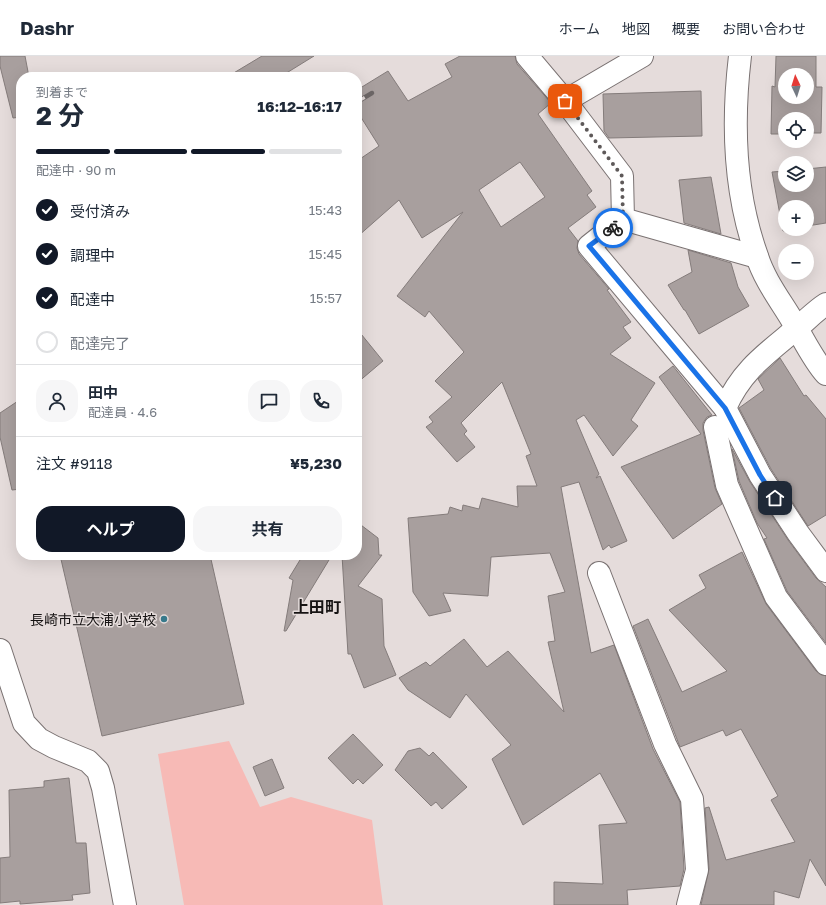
<!DOCTYPE html>
<html lang="ja">
<meta charset="utf-8">
<style>
:root{--surface:#fff;--page:#f6f6f7;--text:#1f2937;--muted:#747a83;--line:#e0e1e3;--accent:#111827}
body{margin:0;font-family:"Golos Text","Noto Sans JP",sans-serif;background:var(--page);color:var(--text);height:100vh;display:flex;flex-direction:column;font-size:15px;white-space:nowrap}
*{box-sizing:border-box;margin:0}
p{font-size:13px;color:var(--muted)}
.icon{flex:none;width:22px;height:22px;fill:none;stroke:currentColor;stroke-width:2;stroke-linecap:round;stroke-linejoin:round}
.map{position:relative;flex:1;overflow:hidden}
.sheet{position:absolute;left:16px;top:16px;width:346px;height:488px;display:flex;flex-direction:column;background:var(--surface);border-radius:16px;box-shadow:0 4px 16px #0002}
.sheet>*{flex:none}
.needle{width:26px;rotate:356deg}
.buttons{position:absolute;left:778px;top:12px;display:grid;gap:8px}
.buttons a{display:grid;place-items:center;width:36px;height:36px;border-radius:50%;background:var(--surface);box-shadow:0 4px 16px #0002;font-size:20px}
.pin{position:absolute;display:grid;place-items:center;width:34px;height:34px;color:#fff;margin:-17px;border-radius:8px;box-shadow:0 2px 6px #0006}
.courier{position:absolute;display:grid;place-items:center;width:40px;height:40px;margin:-20px;border:3px solid #1a73e8;border-radius:50%;background:#fff;color:#222;box-shadow:0 1px 5px #0007}
.overview em{font-style:normal;font-weight:700}
.overview div{display:flex;flex-direction:column-reverse}
.overview{display:flex;align-items:center;justify-content:space-between;height:68px;padding:0 20px}
h1{font-size:26px;font-weight:700;line-height:30px}
.bar{display:grid;grid-template-columns:repeat(4,1fr);gap:6px 4px;align-content:center;height:48px;padding:0 20px}
.bar i{height:5px;border-radius:3px;background:var(--line)}
.bar .selected{background:var(--accent)}
.bar p{grid-column:span 4}
.line{display:flex;align-items:center;gap:10px;padding:0 20px;border-top:1px solid var(--line)}
.line div{flex:1}
.round{display:grid;place-items:center;flex:none;width:42px;height:42px;border-radius:16px;background:var(--page)}
ol{padding:0 20px;list-style:none}
li{display:flex;align-items:center;gap:12px;height:44px}
li p{margin-inline-start:auto}
li .icon{padding:4px;border-radius:50%;background:var(--accent);color:#fff;stroke-width:4}
li:last-child{color:var(--muted)}
li i{width:22px;height:22px;border:2px solid var(--line);border-radius:50%}
.primary-button{display:flex;gap:8px;margin-top:auto;padding:8px 20px}
.primary-button a{flex:1;height:46px;border-radius:16px;background:var(--accent);color:#fff;font-size:16px;font-weight:700;line-height:46px;text-align:center}
.primary-button a+a{background:var(--page);color:var(--text)}
header{display:flex;align-items:center;gap:24px;box-sizing:border-box;height:56px;padding:0 20px;background:var(--surface);border-bottom:1px solid var(--line)}
header strong{font-size:19px}
nav{display:flex;gap:22px;margin-inline-start:auto;font-size:14px}
.map>svg:first-child{display:block}
.green{fill:#f7bab6}
.building{fill:#a89f9e;stroke:#847c7b;fill-rule:evenodd}
.lines{fill:none;stroke-linecap:round;stroke-linejoin:round}
.minor-casing{stroke:#7a7272;stroke-width:24}
.minor{stroke:#fff;stroke-width:22}
.rail-casing{stroke:#6d6767;stroke-width:4.5}
.rail{stroke:#e5dcdb;stroke-width:3;stroke-dasharray:9;stroke-linecap:butt}
.done{stroke:#5e5959;stroke-width:4;stroke-dasharray:0 7.2}
.route{stroke:#1a73e8;stroke-width:5}
.poi-dot{fill:#37798b;stroke:#e5dcdb;stroke-width:1.5}
.labels{text-anchor:middle;dominant-baseline:central;stroke-width:3;stroke-linejoin:round;paint-order:stroke}
.poi-label{font-size:14px;fill:#161313;stroke:#e5dcdb;text-anchor:end}
.quarter-label{font-size:16px;font-weight:bold;fill:#161313;stroke:#e5dcdb}
</style>
<header>
<strong>Dashr</strong>
<nav><a>ホーム</a><a>地図</a><a>概要</a><a>お問い合わせ</a></nav>
</header>
<div class="map">
<svg width="826" height="849" viewBox="0 0 826 849">
<rect width="100%" height="100%" fill="#e5dcdb"/>
<polygon class="green" points="229,685 260,751 291,741 372,764 383,849 184,849 158,698"/>
<g class="building">
<polygon points="0,0 25,0 29,21 21,21 21,61 13,62 0,10"/>
<polygon points="262,0 314,0 280,21 227,21"/>
<path d="M460,0h55l2,8 34,39 -13,11 54,77 -5,4 9,12 -28,21 10,13 -1,7 2,6 30,35 -2,1 24,32 -8,5 8,11 -21,16 45,29 -24,37 7,6 -25,30 -29,-41 -8,5 23,54 -3,4 4,-2 27,65 -16,7 -2,-3 -6,5 -24,-68 -18,5 30,166 23,-8 39,104 27,53 4,67 -4,17 -53,4 1,15h-74v-23l49,2 -4,-59 28,-2 -27,-50 -77,52 -31,-66 19,-14 -45,-51 -16,24 -42,-28 -9,-12 27,-16 4,4 34,-27 23,28 21,-16 56,61 -16,-70 7,-1 -7,-45 17,-4 -15,-39 -59,4 -3,39 -45,-3 8,18 -22,5 -16,-24 -5,-74 40,-4 2,-7 12,4 1,-6 16,4 3,-11 36,9 -1,-21h20l-11,-30 5,-2 -29,-72 -41,41 6,8 -3,3 11,13 -18,15 -31,-35 7,-5 -4,-5 23,-20 -17,-16 29,-29 -35,-41 -4,6 -28,-21 66,-84 -41,26 -23,-38 -42,37v-76l22,-15 -22,-35v-21l31,-19 20,30 44,-24 -7,-13zM520,106l25,35 -44,30 -22,-37z"/>
<path d="M776,0h40v31h6l-1,46h-14v-14h-22v15h-14l1,-48 3,1zM785,19h22v22h-22z"/>
<polygon points="701,35 702,80 609,82 604,75 603,38"/>
<polygon points="826,111 826,167 807,170 807,151 785,151 785,173 792,173 783,175 772,116 785,115 785,129 807,129 807,113"/>
<polygon points="711,121 721,178 684,167 679,124"/>
<polygon points="688,194 731,207 738,231 749,250 699,278 685,254 684,254 668,229 692,216"/>
<polygon points="357,273 383,305 357,327"/>
<polygon points="780,302 804,340 806,339 826,363 826,459 808,470 771,413 739,352 764,334 758,323"/>
<polygon points="673,310 712,359 707,361 703,367 703,374 715,432 722,448 673,483 621,411 701,378 659,321"/>
<polygon points="21,343 21,433 12,434 0,381 0,357"/>
<polygon points="732,393 750,426 788,484 816,522 826,531 826,587 787,535 764,483 767,482 757,467 739,425"/>
<polygon points="357,466 378,482 379,499 382,499 358,530 382,543 384,590 396,619 364,632 351,598 348,598 342,499 357,499"/>
<polygon points="742,496 766,548 816,615 826,620 826,830 810,803 799,842 774,835 774,849 701,849 709,813 705,752 709,751 726,804 795,786 771,744 778,740 741,673 726,680 723,674 680,691 633,570 648,563 682,636 727,615 669,554 706,532 699,519"/>
<polygon points="60,499 210,499 244,648 102,680"/>
<polygon points="303,499 332,499 286,575 284,575 293,524 289,522"/>
<polygon points="353,678 383,709 363,728 358,723 353,728 328,702"/>
<polygon points="420,692 429,700 433,696 467,731 442,753 436,746 431,750 395,714 408,695"/>
<polygon points="272,703 284,732 265,740 253,711"/>
<polygon points="69,722 76,787 86,787 90,837 72,839 73,844 20,848 20,845 0,847 0,802 10,801 9,734 44,731 44,725"/>
</g>
<g class="lines">
<g class="minor-casing">
<g id="minor">
<polyline points="527,0 565,45 622,120 623,163 757,201"/>
<path d="M740,0c-8,67 -6,136 17,200 7,23 23,44 35,64 10,16 21,40 34,54"/>
<polyline points="565,45 642,0"/>
<polyline points="623,163 589,190 725,352 760,419 798,477 826,515"/>
<path d="M725,352c17,-38 41,-54 72,-80 10,-8 18,-17 29,-24"/>
<polyline points="715,371 727,429 776,541 826,608"/>
<polyline points="599,517 665,688 692,743 697,814 688,849"/>
<polyline points="0,594 24,667 39,683 54,691 88,705 98,715 103,732 125,849"/>
</g>
</g>
<use href="#minor" class="minor"/>
<g class="rail-casing">
<polyline id="rail" points="357,46 372,37"/>
</g>
<use href="#rail" class="rail"/>
</g>
<g class="lines">
<polyline class="done" points="565,45 622,120 623,163 613,172"/>
<polyline class="route" points="613,172 589,190 725,352 760,419 775,442"/>
</g>
<circle class="poi-dot" cx="164" cy="563" r="4"/>
<g class="labels">
<g class="poi-label">
<text x="156" y="563">長崎市立大浦小学校</text>
</g>
<g class="quarter-label">
<text x="317" y="551">上田町</text>
</g>
</g>
</svg>
<div class="buttons">
<a><svg class="needle" viewBox="-14 -14 28 28"><path d="M0-13l5 13h-10z" fill="#e53935"/><path d="M0 13l5-13h-10z" fill="#747a83"/></svg></a>
<a><svg class="icon" aria-label="locate" viewBox="0 0 24 24"><circle cx="12" cy="12" r="6"/><path d="M12 2v4M12 18v4M2 12h4M18 12h4"/></svg></a>
<a><svg class="icon" aria-label="layers" viewBox="0 0 24 24"><path d="M12 4l9 5-9 5-9-5zM3 14l9 5 9-5"/></svg></a>
<a>+</a>
<a>−</a>
</div>
<div class="pin" style="left:565px;top:45px;background:#ea580c"><svg class="icon" aria-label="bag" viewBox="0 0 24 24"><path d="M5 8h14l-1 12H6zM9 8a3 3 0 0 1 6 0"/></svg></div>
<div class="pin" style="left:775px;top:442px;background:#1f2937"><svg class="icon" aria-label="home" viewBox="0 0 24 24"><path d="M3 11l9-7 9 7M6 9v11h12V9"/></svg></div>
<div class="courier" style="left:613px;top:172px"><svg class="icon" aria-label="bike" viewBox="0 0 24 24"><circle cx="6" cy="16" r="4"/><circle cx="18" cy="16" r="4"/><path d="M6 16l4-8h5l3 8M10 8l3 8H6M13 5h3"/></svg></div>
<section class="sheet">
<div class="overview"><div><h1>2 分</h1><p>到着まで</p></div><em>16:12–16:17</em></div>
<div class="bar"><i class="selected"></i><i class="selected"></i><i class="selected"></i><i></i><p>配達中 · 90 m</p></div>
<ol>
<li><svg class="icon" aria-label="check" viewBox="0 0 24 24"><path d="M5 12l5 5 9-10"/></svg>受付済み<p>15:43</p></li>
<li><svg class="icon" aria-label="check" viewBox="0 0 24 24"><path d="M5 12l5 5 9-10"/></svg>調理中<p>15:45</p></li>
<li><svg class="icon" aria-label="check" viewBox="0 0 24 24"><path d="M5 12l5 5 9-10"/></svg>配達中<p>15:57</p></li>
<li><i></i>配達完了</li>
</ol>
<div class="line" style="height:72px"><a class="round"><svg class="icon" aria-label="person" viewBox="0 0 24 24"><circle cx="12" cy="8" r="4"/><path d="M4 21q1-7 8-7t8 7"/></svg></a><div><b>田中</b><p>配達員 · 4.6</p></div><a class="round"><svg class="icon" aria-label="chat" viewBox="0 0 24 24"><path d="M4 5h16v11H9l-5 4z"/></svg></a><a class="round"><svg class="icon" aria-label="phone" viewBox="0 0 24 24"><path d="M5 4h4l2 5-3 2q2 4 5 5l2-3 5 2v4C11 20 4 13 5 4z"/></svg></a></div>
<div class="line" style="height:52px"><div>注文 #9118</div><b>¥5,230</b></div>
<div class="primary-button"><a>ヘルプ</a><a>共有</a></div>
</section>
</div>
